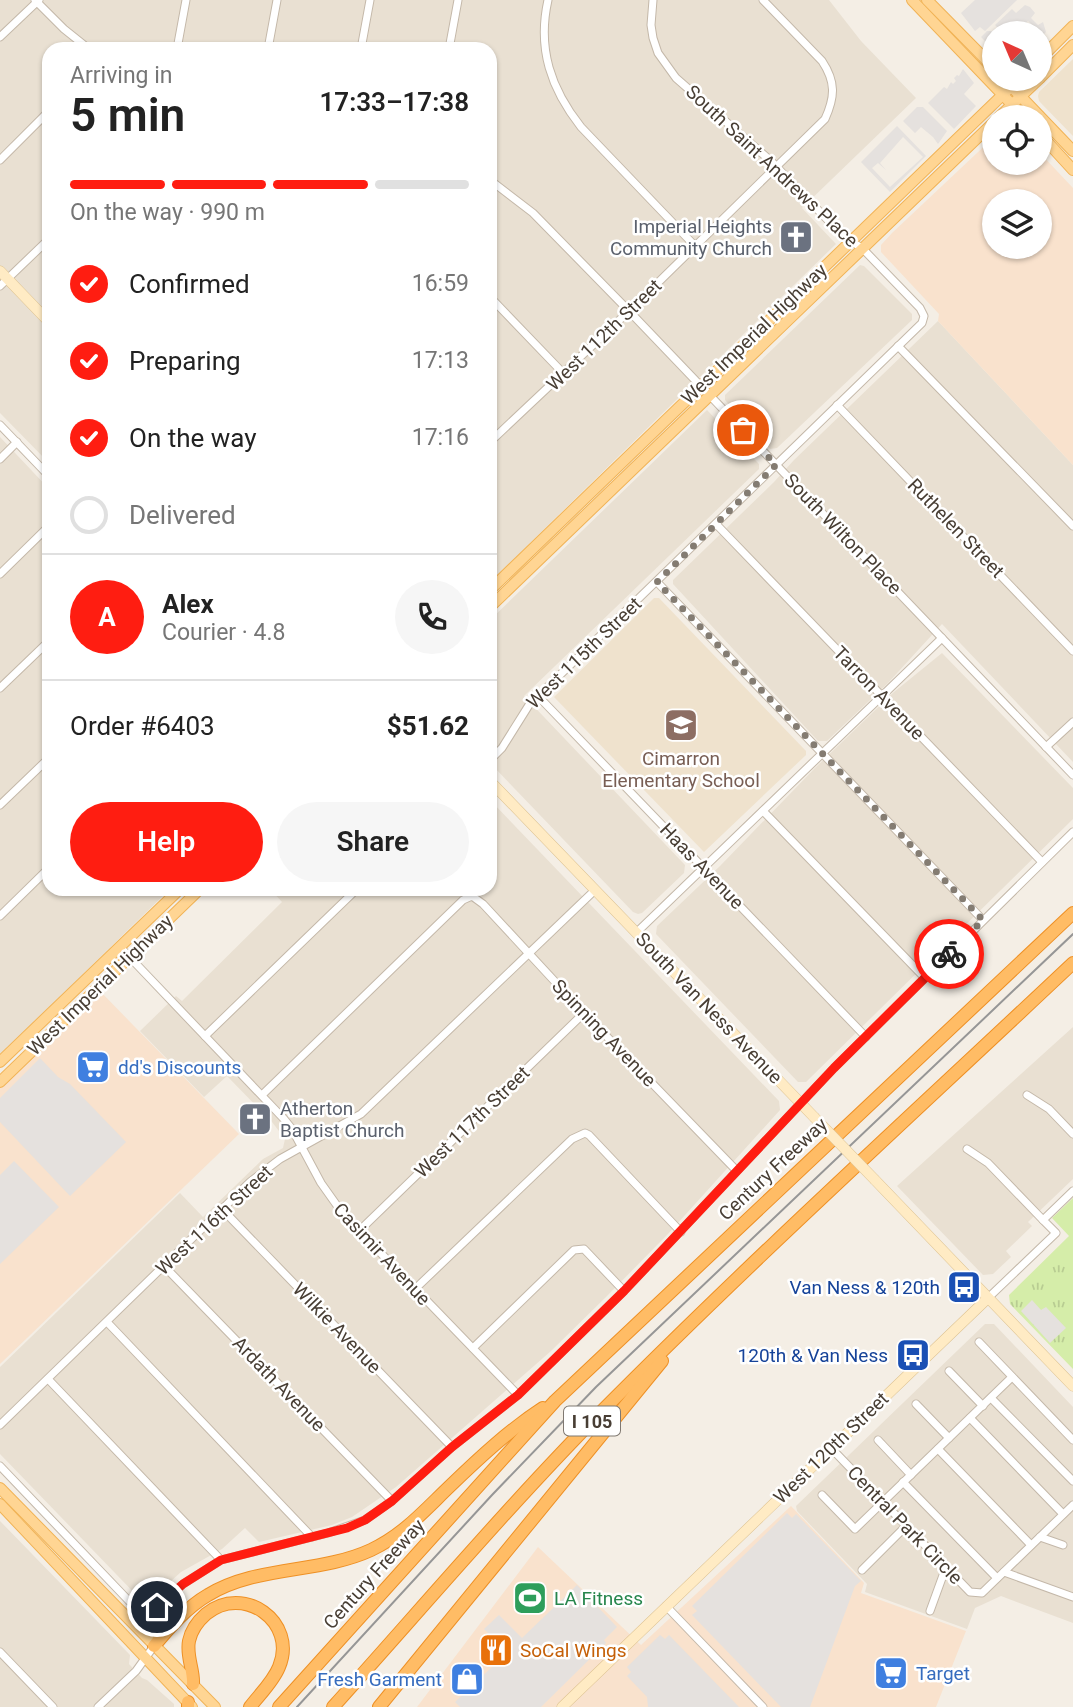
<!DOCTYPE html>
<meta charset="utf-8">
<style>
:root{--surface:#fff;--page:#f6f6f6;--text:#222;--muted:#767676;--line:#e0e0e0;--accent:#ff1d11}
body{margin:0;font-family:Roboto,sans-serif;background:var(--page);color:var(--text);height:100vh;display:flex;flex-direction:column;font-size:26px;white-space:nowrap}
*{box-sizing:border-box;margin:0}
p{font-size:23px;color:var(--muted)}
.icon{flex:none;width:38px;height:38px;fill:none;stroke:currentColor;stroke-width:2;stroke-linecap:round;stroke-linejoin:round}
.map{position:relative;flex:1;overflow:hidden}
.sheet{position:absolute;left:42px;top:42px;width:455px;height:854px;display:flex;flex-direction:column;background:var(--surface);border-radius:21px;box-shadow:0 2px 5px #0004}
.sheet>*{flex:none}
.needle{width:46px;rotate:316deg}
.buttons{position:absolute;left:982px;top:21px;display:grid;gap:14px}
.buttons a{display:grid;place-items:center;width:70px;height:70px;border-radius:50%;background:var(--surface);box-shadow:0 2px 5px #0004;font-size:35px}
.pin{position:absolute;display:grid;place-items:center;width:60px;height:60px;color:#fff;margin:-30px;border:4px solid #fff;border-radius:50%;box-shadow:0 2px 7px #0007}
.courier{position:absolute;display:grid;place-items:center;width:70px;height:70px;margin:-35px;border:5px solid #ff1d11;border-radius:50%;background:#fff;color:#222;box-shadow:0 2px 9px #0007}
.head em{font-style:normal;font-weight:600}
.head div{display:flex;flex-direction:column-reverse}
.head{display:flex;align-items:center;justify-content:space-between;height:119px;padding:0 28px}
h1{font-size:46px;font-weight:600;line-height:52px}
.bar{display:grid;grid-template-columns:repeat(4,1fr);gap:10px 7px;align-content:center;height:84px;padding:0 28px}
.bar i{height:9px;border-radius:5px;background:var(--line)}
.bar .selected{background:var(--accent)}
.bar p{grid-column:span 4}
.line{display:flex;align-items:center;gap:18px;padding:0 28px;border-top:2px solid var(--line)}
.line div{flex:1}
.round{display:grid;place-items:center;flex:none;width:74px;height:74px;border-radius:37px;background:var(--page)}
ol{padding:0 28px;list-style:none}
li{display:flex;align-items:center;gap:21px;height:77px}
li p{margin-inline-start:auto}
li .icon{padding:7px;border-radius:50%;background:var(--accent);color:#fff;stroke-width:4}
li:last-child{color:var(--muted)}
li i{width:38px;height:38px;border:4px solid var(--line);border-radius:50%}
.button{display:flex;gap:14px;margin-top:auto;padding:14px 28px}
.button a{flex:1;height:80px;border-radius:42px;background:var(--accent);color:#fff;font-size:28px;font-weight:600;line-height:80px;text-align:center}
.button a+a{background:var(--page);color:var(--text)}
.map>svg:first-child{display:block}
.residential{fill:#e9e0d2}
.commercial{fill:#f9e2cd;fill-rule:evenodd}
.education{fill:#efe2cd}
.park{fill:url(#park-tufts)}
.parking{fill:#e5e1de;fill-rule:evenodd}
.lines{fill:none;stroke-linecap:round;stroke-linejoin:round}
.street-casing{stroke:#c4b8a9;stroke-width:9}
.secondary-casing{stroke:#ddc291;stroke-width:11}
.primary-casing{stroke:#f1b356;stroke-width:12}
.highway-casing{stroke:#ee9025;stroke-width:14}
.street{stroke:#fff;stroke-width:7}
.secondary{stroke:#ffebc4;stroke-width:10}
.primary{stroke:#ffd593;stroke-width:10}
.highway{stroke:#ffbc65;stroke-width:12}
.tram{stroke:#969696;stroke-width:2}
.secondary-bridge-casing{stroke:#ddc291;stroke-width:11;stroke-linecap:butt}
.secondary-bridge{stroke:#ffebc4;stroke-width:10}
.done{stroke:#847c72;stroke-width:7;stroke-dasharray:0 12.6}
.route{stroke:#ff1d11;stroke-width:9}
.labels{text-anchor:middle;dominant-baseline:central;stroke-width:5;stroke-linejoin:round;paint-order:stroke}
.shield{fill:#fff;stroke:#7f7871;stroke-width:2}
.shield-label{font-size:18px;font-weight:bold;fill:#483e34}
.street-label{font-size:19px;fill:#483e34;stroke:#fff}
.worship-label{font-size:19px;fill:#5b616d;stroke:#fff;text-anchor:end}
.education-label{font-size:19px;fill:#785e54;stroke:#fff}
.shop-label{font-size:19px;fill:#366cbe;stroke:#fff;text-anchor:start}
.transit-label{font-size:19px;fill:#164399;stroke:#fff;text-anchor:end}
.leisure-label{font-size:19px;fill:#27864d;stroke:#fff;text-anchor:start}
.food-label{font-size:19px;fill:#c56008;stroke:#fff;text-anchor:start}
</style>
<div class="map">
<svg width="1073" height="1707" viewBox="0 0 1073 1707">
<defs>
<pattern id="park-tufts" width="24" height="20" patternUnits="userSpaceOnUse" patternTransform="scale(1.75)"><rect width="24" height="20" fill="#d5eda9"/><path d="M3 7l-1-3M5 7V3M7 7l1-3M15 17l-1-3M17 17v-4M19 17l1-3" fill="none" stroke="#b8cc92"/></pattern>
</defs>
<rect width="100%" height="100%" fill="#f4eee5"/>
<g class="residential">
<polygon points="0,0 829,0 861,41 916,98 802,208 836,244 490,582 490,49 49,49 49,463 0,413"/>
<polygon points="860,265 864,266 912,314 912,320 777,448 770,449 725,400 725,395"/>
<polygon points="938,321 1073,465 1073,762 942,624 888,683 827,741 818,741 673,584 673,580 774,482 794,460"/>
<polygon points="707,410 759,464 759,469 524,696 685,865 684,873 642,913 638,914 633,912 490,763 490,620"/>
<polygon points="0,437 49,489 49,889 170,889 0,1055"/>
<polygon points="942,653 1073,788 1073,819 806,1082 798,1082 656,934 657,926 720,866 815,768 894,692"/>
<polygon points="490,800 779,1101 780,1110 667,1235 606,1297 551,1351 396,1487 352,1517 332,1525 259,1542 245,1528 222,1549 181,1572 148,1602 144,1603 0,1454 0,1367 180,1193 203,1217 263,1159 283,1148 285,1139 272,1122 227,1076 204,1097 140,1031 176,996 182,1001 282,902 270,889 490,889"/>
<polygon points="1073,1027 1073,1179 1028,1222 1032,1226 1006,1251 1011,1257 993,1274 983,1275 897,1186"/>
<polygon points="985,1324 994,1324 1073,1407 1073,1623 1001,1596 975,1608 967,1629 865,1592 867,1584 797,1511 796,1506"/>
<polygon points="0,1521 130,1655 129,1664 142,1678 147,1680 174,1704 174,1707 0,1707"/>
</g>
<g class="commercial">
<path d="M994,137v26h46v-10l33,35v277l-135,-144 1,-7 -58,-62v-7l11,-12zM994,201h46v46h-46z"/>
<polygon points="98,989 239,1134 0,1364 0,1084"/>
<polygon points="791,1506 864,1583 861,1593 966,1631 936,1707 417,1707 538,1547 641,1645"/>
</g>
<g class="education">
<polygon points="1073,59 1073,136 1039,101 1038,96 1039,92"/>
<polygon points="654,598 659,598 806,751 806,755 704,852 554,697"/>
</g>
<polygon class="park" points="1073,1198 1073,1369 1010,1304 1009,1295 1069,1236 1052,1218"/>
<g class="parking">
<polygon points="975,0 1017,0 985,31 980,27 975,31 961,13"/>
<polygon points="1025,5 1030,7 1035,13 1031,18 1038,25 1043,22 1046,32 1040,38 1040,33 1028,33 1034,27 1028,21 1019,29 1015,26 1010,31 1012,33 994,33 994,49 992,43 987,43 981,37 987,31 997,31 999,29 995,25 1012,9 1016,13"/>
<polygon points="963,69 974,83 964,94 976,106 954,129 928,103 944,87 947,89 951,82 953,84 956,81 954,78 957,75 959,76"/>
<polygon points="917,107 923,107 947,131 938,144 933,137 921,127 915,133 903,121"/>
<path d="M897,126l29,30 -36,36 -29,-30zM903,137l20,20 -33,30 -18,-19 6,-5 8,7 -6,-7z"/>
<polygon points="40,1058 58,1077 70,1084 126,1142 70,1196 0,1122 0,1098"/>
<polygon points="14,1161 59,1207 0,1264 0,1175"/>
<polygon points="1032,1300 1041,1310 1046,1307 1066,1328 1050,1343 1021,1311"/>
<polygon points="787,1513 792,1518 796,1514 861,1581 855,1586 810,1707 781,1707 692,1615 697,1611 692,1606"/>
<polygon points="577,1585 617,1627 604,1640 606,1643 541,1707 460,1707 455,1702 511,1649 509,1647 505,1650 484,1629 499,1615 522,1638"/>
<polygon points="660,1635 665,1639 669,1635 739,1707 648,1707 647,1697 627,1676 631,1672 627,1667"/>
</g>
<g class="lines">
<g class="street-casing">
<g id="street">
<polyline points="35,0 64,29 89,49"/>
<path d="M548,0c-11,49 3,89 33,127l114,119"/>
<polyline points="0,37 39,0"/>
<polyline points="177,49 186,0"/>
<polyline points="268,49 277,0"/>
<polyline points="361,49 370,0"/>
<polyline points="449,49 458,0"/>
<polyline points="0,160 49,111"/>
<polyline points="490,180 533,213 629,311 1073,775"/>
<polyline points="0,286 49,239"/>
<polyline points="490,297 564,374"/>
<polyline points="898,346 1073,526"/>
<polyline points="837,405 1073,651"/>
<polyline points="0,425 49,476"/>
<path d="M490,442l139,-131 196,-192c10,-22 11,-37 -3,-58l-59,-61"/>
<polyline points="0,459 17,442"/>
<polyline points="716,524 1042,862"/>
<polyline points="0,574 49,526"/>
<polyline points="657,582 983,920"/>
<polyline points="0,688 49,641"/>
<polyline points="538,696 866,1037"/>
<polyline points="1046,747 1073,722"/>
<polyline points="490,760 502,748 529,705 922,323 924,316 920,308 862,248 844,237 772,162 676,78 658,53 653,38 651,25 653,0"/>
<polyline points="0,805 49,758"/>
<polyline points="763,811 925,978"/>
<polyline points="0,916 49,868"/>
<polyline points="636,933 942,638"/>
<polyline points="120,947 284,1119 292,1129 321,1183 343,1214 518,1395"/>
<polyline points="205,1036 357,889"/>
<polyline points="262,1095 463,900 472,896 483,904 584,1013 736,1170"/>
<polyline points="1027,1095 1049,1109 1073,1134"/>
<polyline points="967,1149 988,1163 1043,1220"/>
<polyline points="222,1209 452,1447"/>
<polyline points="359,1231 584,1013"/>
<polyline points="165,1267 392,1501"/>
<polyline points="415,1289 572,1139 585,1133 589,1135 681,1232"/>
<polyline points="988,1298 1056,1233 1043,1220 1073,1191"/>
<polyline points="107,1322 312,1537"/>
<polyline points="979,1342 1073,1440"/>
<polyline points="473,1348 574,1250 584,1249 624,1291"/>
<polyline points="949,1371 983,1406"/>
<polyline points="48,1379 221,1560"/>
<polyline points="991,1398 1073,1481"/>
<polyline points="916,1404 949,1438"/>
<polyline points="970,1418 1063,1514"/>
<polyline points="0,1425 250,1182 280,1159 361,1114 595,890"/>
<polyline points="878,1440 911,1475"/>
<polyline points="831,1448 970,1592 982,1593 1073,1505"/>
<polyline points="938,1449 1031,1545"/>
<polyline points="0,1466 129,1601 145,1611 157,1607 183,1584 221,1560 328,1533 365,1520 392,1501 452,1447 518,1395 624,1291 834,1068 1073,832"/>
<polyline points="903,1482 997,1578"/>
<polyline points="822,1495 855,1529 1012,1377"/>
<polyline points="1040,1537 1063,1545"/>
<polyline points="862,1570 906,1526"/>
<polyline points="1004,1572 1073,1597"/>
<polyline points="666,1606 763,1707"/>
<polyline points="930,1611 946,1567"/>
<polyline points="0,1652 53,1707"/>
<polyline points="98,1707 136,1671 154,1646"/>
</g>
</g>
<g class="secondary-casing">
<g id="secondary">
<polyline points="0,271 49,322"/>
<polyline points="490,781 814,1117"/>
<polyline points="875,1180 1073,1386"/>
<polyline points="562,1707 988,1298"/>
</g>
</g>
<g class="primary-casing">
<g id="primary">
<polyline points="912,0 1024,117"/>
<polyline points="927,0 994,68"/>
<polyline points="1040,59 1073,26"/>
<polyline points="1040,78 1073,45"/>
<polyline points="1004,79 1073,151"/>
<polyline points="999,117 1039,79"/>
<polyline points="1040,134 1073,170"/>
<polyline points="490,590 1019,79"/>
<polyline points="490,607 994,122"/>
<polyline points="0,1062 180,889"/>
<polyline points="0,1082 200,889"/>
<polyline points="0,1488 215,1707"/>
<polyline points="0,1504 192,1707"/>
</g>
</g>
<g class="highway-casing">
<g id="highway">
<path d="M154,1646c15,-18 33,-39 54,-51 49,-30 111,-21 163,-45 32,-15 53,-39 78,-63 29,-28 60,-57 94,-79"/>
<path d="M193,1684c1,-14 -7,-28 -4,-43 2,-10 9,-20 17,-27 37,-31 92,8 73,53 -6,15 -20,28 -29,40"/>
<polyline points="188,1707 188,1702"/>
<polyline points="279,1707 555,1401 1073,913"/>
<path d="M333,1707c90,-100 177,-203 271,-298 152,-153 312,-298 469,-446"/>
<polyline points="379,1707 662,1361"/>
</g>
</g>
<use href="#street" class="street"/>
<use href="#secondary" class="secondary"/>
<use href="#primary" class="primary"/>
<use href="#highway" class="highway"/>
<polyline class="tram" points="297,1707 492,1495 596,1387 1073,934"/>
<g class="secondary-bridge-casing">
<polyline id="secondary-bridge" points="814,1117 875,1180"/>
</g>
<use href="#secondary-bridge" class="secondary-bridge"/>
</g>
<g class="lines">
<polyline class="done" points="743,430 776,465 657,582 983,920 949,954"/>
<polyline class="route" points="157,1607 183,1584 221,1560 347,1528 365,1520 392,1501 452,1447 518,1395 624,1291 834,1068 949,954"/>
</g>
<defs>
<g id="church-square" transform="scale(1.75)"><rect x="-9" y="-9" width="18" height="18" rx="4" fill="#6b7280" stroke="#fff"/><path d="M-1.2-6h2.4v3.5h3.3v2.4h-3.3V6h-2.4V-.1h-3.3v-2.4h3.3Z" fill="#fff"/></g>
<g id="school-square" transform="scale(1.75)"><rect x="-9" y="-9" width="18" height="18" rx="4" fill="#8d6e63" stroke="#fff"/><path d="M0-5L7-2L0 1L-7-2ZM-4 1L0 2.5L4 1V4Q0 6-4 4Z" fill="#fff"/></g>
<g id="supermarket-square" transform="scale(1.75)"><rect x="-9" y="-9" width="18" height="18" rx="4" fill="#3f7fe0" stroke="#fff"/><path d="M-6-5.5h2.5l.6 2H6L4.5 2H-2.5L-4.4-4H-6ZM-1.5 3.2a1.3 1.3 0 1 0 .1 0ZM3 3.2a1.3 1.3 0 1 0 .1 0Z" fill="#fff"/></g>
<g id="bus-square" transform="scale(1.75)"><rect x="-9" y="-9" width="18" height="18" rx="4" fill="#1a4fb4" stroke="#fff"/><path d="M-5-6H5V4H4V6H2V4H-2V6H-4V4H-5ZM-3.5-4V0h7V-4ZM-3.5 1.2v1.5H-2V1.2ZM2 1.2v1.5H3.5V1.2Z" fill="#fff"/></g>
<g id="stadium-square" transform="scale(1.75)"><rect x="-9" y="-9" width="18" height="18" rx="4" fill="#2e9e5b" stroke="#fff"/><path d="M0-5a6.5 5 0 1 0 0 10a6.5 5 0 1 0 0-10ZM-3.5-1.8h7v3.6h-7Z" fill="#fff"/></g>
<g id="restaurant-square" transform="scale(1.75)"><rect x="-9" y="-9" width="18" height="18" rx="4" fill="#e8710a" stroke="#fff"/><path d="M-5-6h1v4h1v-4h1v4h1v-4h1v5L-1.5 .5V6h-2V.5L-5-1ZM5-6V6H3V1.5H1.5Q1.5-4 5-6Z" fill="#fff"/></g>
<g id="shop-square" transform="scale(1.75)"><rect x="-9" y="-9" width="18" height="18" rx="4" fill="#3f7fe0" stroke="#fff"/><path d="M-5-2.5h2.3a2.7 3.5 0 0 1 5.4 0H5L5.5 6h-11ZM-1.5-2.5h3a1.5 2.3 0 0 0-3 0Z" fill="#fff"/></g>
</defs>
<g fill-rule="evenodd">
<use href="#church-square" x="796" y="237"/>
<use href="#school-square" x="681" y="725"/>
<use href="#supermarket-square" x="93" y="1067"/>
<use href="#church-square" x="255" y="1119"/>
<use href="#bus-square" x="964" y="1287"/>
<use href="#bus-square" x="913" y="1355"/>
<use href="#stadium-square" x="530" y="1598"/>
<use href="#restaurant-square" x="496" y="1650"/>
<use href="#supermarket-square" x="891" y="1673"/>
<use href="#shop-square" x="467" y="1679"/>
</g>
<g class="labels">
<rect class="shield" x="564" y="1406.5" width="56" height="29" rx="5"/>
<g class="shield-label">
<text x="592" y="1421">I 105</text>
</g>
<g class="street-label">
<text transform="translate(772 166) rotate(43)">South Saint Andrews Place</text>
<text transform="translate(754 334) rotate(-44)">West Imperial Highway</text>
<text transform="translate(604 335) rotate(-44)">West 112th Street</text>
<text transform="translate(956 528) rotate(46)">Ruthelen Street</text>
<text transform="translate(843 534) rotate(46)">South Wilton Place</text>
<text transform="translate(584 653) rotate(-44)">West 115th Street</text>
<text transform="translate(879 693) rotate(46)">Tarron Avenue</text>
<text transform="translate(702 866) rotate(46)">Haas Avenue</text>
<text transform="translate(100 985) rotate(-44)">West Imperial Highway</text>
<text transform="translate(709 1008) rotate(46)">South Van Ness Avenue</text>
<text transform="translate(604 1033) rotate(46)">Spinning Avenue</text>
<text transform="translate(472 1122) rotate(-44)">West 117th Street</text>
<text transform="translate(773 1169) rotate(-43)">Century Freeway</text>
<text transform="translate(214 1220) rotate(-43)">West 116th Street</text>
<text transform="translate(382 1254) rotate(47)">Casimir Avenue</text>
<text transform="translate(337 1328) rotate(46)">Wilkie Avenue</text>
<text transform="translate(279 1384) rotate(46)">Ardath Avenue</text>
<text transform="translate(831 1448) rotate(-44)">West 120th Street</text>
<text transform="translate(905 1525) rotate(46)">Central Park Circle</text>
<text transform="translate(374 1574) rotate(-48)">Century Freeway</text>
</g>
<g class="worship-label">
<text x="772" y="226">Imperial Heights<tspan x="772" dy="22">Community Church</tspan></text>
<text x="280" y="1108" text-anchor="start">Atherton<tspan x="280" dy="22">Baptist Church</tspan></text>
</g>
<g class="education-label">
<text x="681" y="758">Cimarron<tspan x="681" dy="22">Elementary School</tspan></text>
</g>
<g class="shop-label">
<text x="118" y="1067">dd's Discounts</text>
<text x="916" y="1673">Target</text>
<text x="442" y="1679" text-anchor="end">Fresh Garment</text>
</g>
<g class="transit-label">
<text x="940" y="1287">Van Ness &amp; 120th</text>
<text x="888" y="1355">120th &amp; Van Ness</text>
</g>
<g class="leisure-label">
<text x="554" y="1598">LA Fitness</text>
</g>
<g class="food-label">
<text x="520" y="1650">SoCal Wings</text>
</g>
</g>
</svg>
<div class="buttons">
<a><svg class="needle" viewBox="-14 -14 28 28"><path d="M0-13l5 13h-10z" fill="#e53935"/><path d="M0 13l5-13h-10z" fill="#767676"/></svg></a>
<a><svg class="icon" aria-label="locate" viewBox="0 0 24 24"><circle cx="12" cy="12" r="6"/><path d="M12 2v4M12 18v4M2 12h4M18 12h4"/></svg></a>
<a><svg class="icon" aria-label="layers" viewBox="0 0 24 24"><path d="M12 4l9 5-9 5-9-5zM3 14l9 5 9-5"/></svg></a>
</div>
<div class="pin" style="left:743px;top:430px;background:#ea580c"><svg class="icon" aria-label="bag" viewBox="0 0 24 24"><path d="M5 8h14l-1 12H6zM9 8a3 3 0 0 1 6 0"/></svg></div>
<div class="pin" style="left:157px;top:1607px;background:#1f2937"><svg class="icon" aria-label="home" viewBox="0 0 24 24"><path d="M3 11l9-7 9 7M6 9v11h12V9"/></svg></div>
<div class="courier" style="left:949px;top:954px"><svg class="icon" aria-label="bike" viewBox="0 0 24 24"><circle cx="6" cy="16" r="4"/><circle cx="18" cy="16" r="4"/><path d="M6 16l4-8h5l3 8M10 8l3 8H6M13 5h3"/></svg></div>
<section class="sheet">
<div class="head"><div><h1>5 min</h1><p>Arriving in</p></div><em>17:33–17:38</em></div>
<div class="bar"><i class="selected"></i><i class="selected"></i><i class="selected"></i><i></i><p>On the way · 990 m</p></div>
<ol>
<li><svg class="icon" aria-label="check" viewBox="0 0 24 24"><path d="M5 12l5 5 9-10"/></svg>Confirmed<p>16:59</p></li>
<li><svg class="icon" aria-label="check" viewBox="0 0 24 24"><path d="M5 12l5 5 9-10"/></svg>Preparing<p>17:13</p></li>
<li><svg class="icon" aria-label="check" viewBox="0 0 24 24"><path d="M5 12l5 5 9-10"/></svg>On the way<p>17:16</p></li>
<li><i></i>Delivered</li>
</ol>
<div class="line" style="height:126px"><b class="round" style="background:var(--accent);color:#fff">A</b><div><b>Alex</b><p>Courier · 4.8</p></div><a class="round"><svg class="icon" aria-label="phone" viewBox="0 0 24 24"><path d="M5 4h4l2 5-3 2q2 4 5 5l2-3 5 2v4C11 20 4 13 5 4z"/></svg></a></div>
<div class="line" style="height:91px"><div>Order #6403</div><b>$51.62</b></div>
<div class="button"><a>Help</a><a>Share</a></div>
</section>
</div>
